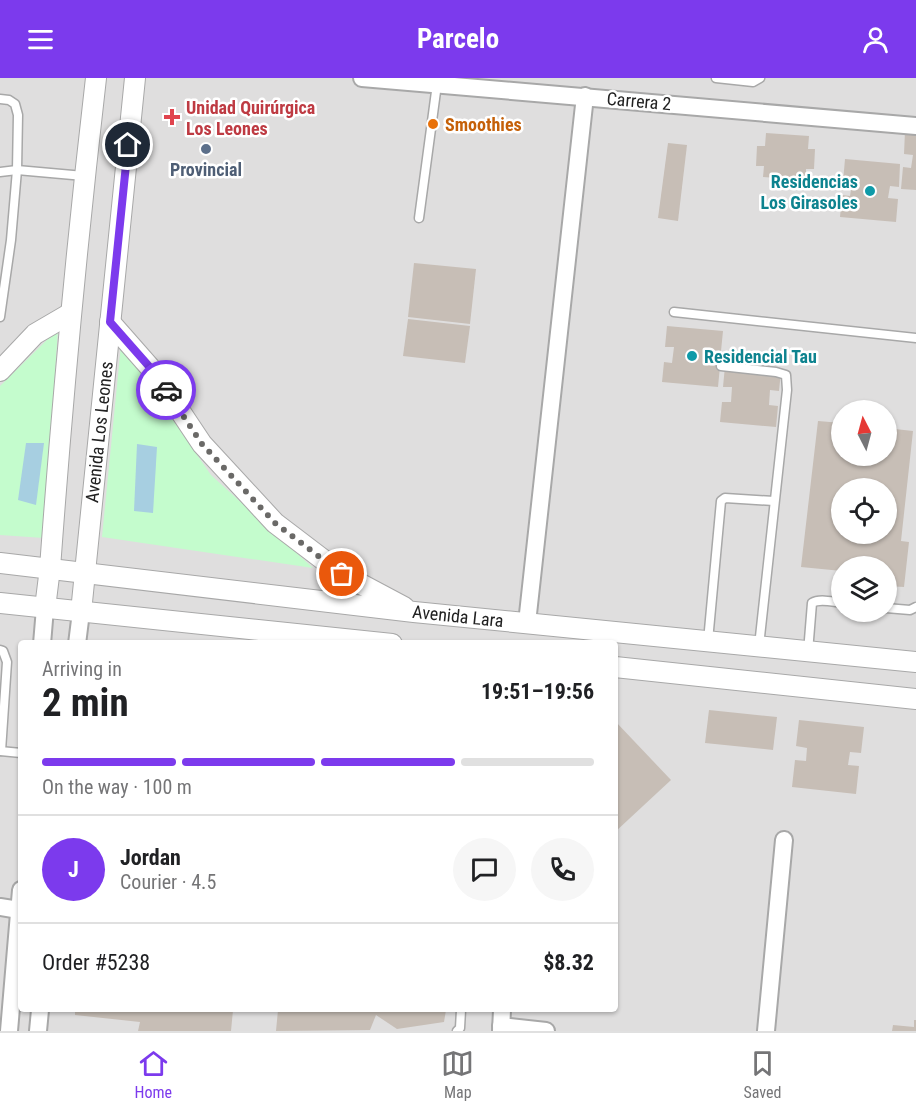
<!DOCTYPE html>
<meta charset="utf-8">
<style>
:root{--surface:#fff;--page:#f6f6f6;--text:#202124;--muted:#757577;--line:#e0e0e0;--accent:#7c3aed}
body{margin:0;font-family:"Roboto Condensed",sans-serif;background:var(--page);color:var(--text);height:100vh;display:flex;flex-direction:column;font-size:22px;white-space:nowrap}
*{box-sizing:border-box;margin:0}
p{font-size:20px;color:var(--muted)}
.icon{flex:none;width:33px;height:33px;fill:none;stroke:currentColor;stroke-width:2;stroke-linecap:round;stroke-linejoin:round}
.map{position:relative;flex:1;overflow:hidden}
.sheet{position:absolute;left:18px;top:562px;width:600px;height:372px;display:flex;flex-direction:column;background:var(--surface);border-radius:6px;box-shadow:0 2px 4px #0004}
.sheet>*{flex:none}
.needle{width:39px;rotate:354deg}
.buttons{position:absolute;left:831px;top:322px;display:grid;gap:12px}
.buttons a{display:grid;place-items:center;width:66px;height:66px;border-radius:50%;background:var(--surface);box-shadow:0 2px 4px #0004;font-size:30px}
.pin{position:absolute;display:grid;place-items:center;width:51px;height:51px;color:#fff;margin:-26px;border:3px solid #fff;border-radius:50%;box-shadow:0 2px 6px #0007}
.courier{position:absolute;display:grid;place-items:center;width:60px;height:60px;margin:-30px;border:4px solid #7c3aed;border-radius:50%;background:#fff;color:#222;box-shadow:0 2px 8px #0007}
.headline em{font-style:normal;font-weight:700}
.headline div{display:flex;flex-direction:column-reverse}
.headline{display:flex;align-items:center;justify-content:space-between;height:102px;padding:0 24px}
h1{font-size:39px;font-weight:700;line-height:45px}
.bar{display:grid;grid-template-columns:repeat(4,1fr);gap:9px 6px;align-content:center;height:72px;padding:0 24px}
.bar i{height:8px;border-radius:4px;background:var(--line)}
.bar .active{background:var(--accent)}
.bar p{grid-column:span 4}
.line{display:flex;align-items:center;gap:15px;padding:0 24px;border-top:2px solid var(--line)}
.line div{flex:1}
.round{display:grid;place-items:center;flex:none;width:63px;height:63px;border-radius:32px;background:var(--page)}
header{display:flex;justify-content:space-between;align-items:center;height:78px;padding:0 24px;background:var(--accent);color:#fff;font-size:27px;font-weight:700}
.tab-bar{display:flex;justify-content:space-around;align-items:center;height:84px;border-top:2px solid var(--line);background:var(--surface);font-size:16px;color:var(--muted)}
.tab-bar a{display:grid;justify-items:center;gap:3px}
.tab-bar .active{color:var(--accent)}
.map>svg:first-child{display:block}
.residential{fill:#dfdede;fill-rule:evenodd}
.park{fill:#c4fccd}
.water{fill:#a7cfe1}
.building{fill:#c7beb6;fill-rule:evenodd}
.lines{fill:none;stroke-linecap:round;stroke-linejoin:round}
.service-casing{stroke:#a8a8a8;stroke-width:11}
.minor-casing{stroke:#a8a8a8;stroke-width:20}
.tertiary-casing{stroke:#a8a8a8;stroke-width:22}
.service{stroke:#fff;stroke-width:8}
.minor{stroke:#fff;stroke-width:16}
.tertiary{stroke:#fff;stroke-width:20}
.done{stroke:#6a6967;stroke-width:6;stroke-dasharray:0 10.8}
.route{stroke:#7c3aed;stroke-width:8}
.health-dot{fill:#e0444e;stroke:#fff;stroke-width:2}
.food-dot{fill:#e8710a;stroke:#fff;stroke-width:2}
.service-dot{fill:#5c6f8a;stroke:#fff;stroke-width:2}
.culture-dot{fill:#0f9aa8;stroke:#fff;stroke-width:2}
.labels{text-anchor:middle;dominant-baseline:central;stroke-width:5;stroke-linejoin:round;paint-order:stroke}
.street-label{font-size:18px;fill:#212121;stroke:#fff}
.health-label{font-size:18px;font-weight:bold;fill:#be3a42;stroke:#fff;text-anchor:start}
.food-label{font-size:18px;font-weight:bold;fill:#c56008;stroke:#fff;text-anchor:start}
.service-label{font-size:18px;font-weight:bold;fill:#4e5e75;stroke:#fff}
.culture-label{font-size:18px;font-weight:bold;fill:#0d838f;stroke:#fff;text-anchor:end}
</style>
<header><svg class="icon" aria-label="menu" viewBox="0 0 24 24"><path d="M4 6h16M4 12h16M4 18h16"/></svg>Parcelo<svg class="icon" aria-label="person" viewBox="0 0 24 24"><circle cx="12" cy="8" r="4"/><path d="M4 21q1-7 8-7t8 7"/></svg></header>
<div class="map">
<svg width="916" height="953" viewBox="0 0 916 953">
<rect width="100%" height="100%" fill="#f2efe8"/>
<path class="residential" d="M0,0h916v953h-916zM842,333h44v45h-44zM842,411h44v45h-44zM842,489h44v45h-44zM21,566h594v366h-594z"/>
<g class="park">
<polygon points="58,251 44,460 0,457 0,308"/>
<polygon points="121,267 211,397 313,490 102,459"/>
</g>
<g class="water">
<polygon points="26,365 44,365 36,427 18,422"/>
<polygon points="137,366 157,369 153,435 134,433"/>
</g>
<g class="building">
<polygon points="905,53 916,54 916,112 901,111 903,89 911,90 913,77 904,76"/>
<polygon points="766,55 809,58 808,71 815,71 814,91 806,91 806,102 763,99 764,88 756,88 757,68 765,68"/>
<polygon points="668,65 687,67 678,143 658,140"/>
<polygon points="845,81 900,86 899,109 890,108 888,120 898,121 896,144 840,139 842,117 850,118 852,105 843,104"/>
<polygon points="414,185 476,191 470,246 408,239"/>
<polygon points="408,241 470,248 465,285 403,278"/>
<polygon points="667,248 723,253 721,273 712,272 711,287 720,288 718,309 662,304 664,284 672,285 674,269 665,269"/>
<polygon points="725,288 781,293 779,313 770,312 769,327 778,328 776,349 720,344 722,324 731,324 732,309 723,309"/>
<path d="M818,343l24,2v33h44v-28l27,3 -12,110 8,1 -5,45 -18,-1v-19h-44v4l-41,-4zM842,411h44v45h-44z"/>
<polygon points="709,632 777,639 773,672 705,665"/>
<polygon points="799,642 864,649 861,675 850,674 848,687 859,688 856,716 792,709 795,682 806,683 807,670 796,668"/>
<polygon points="615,643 671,702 615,754"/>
<polygon points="75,932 233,932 231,953 138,953 140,944 75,937"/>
<polygon points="278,932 446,932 444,944 397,951 376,937 370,952 276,953"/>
<polygon points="914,942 916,942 916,953 892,953 893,947 914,949"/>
</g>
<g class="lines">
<g class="service-casing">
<g id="service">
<polyline points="716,0 753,4 760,0"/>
<polyline points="0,21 9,22 15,26 18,37 17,92 11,162 0,239"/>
<polyline points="0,94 17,92 84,98"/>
<polyline points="419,140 437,6"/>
<polyline points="674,234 916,260"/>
<polyline points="721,288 776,294 786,297 787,312 759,568"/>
<polyline points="886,530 910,532 916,529"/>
<polyline points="708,563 721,423 725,420 774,423"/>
<polyline points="0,572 3,573 7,584 1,673"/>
<path d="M808,574l4,-49c8,-5 20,-1 30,0"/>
<polyline points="0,673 21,675"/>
<polyline points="457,953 460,950 461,932"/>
</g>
</g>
<g class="minor-casing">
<g id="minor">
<polyline points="362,0 916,48"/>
<polyline points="527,545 585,18"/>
<polyline points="42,566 45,530"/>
<polyline points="77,566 81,534"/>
<polyline points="0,829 19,832"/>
<polyline points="501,948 546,953"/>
<polyline points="9,953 21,812"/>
<polyline points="38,953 40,932"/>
<polyline points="501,953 502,932"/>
<polyline points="766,953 784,762"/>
</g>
</g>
<g class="tertiary-casing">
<g id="tertiary">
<polyline points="110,244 154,294 202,366 275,445 342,496 404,529"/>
<polyline points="0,293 35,256 71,235"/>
<polyline points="0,485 414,534 916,584"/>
<polyline points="0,525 392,566"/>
<path d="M45,530l5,-40c12,-164 27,-327 46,-490"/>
<polyline points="81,534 135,0"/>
<polyline points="615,589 916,621"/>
</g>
</g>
<use href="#service" class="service"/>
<use href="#minor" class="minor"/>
<use href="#tertiary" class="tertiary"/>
</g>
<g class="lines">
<polyline class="done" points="166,312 202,366 275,445 342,496"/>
<polyline class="route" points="128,67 110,244 154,294 166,312"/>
</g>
<path class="health-dot" d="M169 30h6v6h6v6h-6v6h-6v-6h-6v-6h6z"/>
<circle class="food-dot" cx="433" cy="46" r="6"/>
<circle class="service-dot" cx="206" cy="71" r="6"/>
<g class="culture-dot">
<circle cx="870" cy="113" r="6"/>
<circle cx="692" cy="278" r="6"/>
</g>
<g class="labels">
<g class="street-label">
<text transform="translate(639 23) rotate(5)">Carrera 2</text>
<text transform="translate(99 354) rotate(-84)">Avenida Los Leones</text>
<text transform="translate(458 538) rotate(6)">Avenida Lara</text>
</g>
<g class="health-label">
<text x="186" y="29">Unidad Quirúrgica<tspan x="186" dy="21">Los Leones</tspan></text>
</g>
<g class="food-label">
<text x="445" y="46">Smoothies</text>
</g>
<g class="service-label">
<text x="206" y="91">Provincial</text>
</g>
<g class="culture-label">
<text x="858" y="103">Residencias<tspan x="858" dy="21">Los Girasoles</tspan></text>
<text x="704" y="278" text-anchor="start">Residencial Tau</text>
</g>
</g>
</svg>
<div class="buttons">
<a><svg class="needle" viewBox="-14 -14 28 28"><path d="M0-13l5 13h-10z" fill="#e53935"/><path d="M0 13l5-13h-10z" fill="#757577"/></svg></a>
<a><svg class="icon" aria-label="locate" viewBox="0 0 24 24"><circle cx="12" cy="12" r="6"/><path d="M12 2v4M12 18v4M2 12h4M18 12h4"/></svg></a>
<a><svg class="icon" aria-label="layers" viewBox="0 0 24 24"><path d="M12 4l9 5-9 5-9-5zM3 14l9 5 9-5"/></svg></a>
</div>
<div class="pin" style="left:342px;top:496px;background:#ea580c"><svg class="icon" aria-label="bag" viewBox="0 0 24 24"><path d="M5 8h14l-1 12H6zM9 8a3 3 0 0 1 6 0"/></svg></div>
<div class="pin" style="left:128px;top:67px;background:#1f2937"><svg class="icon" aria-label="home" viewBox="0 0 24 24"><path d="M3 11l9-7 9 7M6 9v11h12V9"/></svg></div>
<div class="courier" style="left:166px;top:312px"><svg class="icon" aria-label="car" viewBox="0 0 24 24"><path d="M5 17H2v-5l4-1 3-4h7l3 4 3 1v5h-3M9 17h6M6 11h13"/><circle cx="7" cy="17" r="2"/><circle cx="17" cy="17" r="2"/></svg></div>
<section class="sheet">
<div class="headline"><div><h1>2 min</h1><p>Arriving in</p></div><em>19:51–19:56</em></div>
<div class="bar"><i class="active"></i><i class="active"></i><i class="active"></i><i></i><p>On the way · 100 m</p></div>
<div class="line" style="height:108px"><b class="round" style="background:var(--accent);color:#fff">J</b><div><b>Jordan</b><p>Courier · 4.5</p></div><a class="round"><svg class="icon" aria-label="chat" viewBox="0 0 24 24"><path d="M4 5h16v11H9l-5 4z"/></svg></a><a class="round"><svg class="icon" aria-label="phone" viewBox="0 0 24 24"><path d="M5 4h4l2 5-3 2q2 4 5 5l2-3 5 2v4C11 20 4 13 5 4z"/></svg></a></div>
<div class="line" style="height:78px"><div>Order #5238</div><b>$8.32</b></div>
</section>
</div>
<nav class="tab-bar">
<a class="active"><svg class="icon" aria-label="home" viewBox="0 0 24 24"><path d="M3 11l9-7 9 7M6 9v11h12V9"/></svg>Home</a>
<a><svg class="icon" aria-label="map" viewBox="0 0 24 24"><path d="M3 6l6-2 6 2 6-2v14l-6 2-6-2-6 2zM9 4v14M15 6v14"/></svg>Map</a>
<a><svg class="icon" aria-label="saved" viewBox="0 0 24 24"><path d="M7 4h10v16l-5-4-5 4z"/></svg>Saved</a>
</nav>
